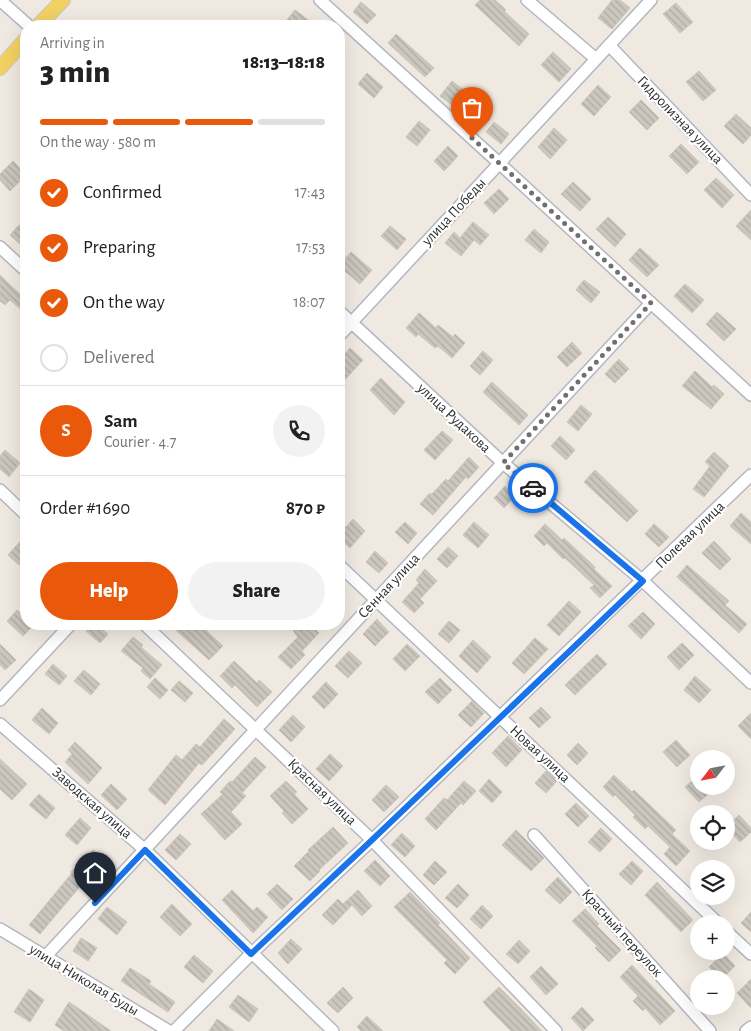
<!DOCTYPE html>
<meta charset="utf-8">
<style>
:root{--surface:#fff;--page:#f2f2f2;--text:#222;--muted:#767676;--line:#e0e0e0;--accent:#ea580c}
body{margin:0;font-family:"Alegreya Sans",sans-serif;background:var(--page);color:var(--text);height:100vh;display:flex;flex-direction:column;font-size:19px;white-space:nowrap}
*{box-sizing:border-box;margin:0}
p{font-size:16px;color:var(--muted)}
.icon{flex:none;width:28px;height:28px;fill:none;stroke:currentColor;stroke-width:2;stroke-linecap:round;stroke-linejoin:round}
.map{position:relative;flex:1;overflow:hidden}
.panel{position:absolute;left:20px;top:20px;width:325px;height:610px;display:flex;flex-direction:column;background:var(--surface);border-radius:20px;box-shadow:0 5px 20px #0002}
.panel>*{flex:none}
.needle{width:32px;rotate:238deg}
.fabs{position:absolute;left:690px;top:750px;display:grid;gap:10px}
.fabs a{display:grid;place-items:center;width:45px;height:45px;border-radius:50%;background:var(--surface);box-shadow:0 5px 20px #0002;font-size:25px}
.pin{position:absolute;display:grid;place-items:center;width:42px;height:42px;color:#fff;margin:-51px -21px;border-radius:50% 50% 50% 0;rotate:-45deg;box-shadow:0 0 5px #0007}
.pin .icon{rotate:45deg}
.courier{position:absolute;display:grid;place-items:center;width:50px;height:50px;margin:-25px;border:4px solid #1a73e8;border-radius:50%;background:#fff;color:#222;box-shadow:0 1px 6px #0007}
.head em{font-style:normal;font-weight:800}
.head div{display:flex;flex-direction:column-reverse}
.head{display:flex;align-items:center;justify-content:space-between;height:85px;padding:0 20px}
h1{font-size:32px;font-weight:800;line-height:38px}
.bar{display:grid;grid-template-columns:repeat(4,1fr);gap:8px 5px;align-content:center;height:60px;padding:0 20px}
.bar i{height:6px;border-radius:4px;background:var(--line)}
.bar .selected{background:var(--accent)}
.bar p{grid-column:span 4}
.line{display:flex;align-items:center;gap:12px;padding:0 20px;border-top:1px solid var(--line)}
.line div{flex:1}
.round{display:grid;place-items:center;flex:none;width:52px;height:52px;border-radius:26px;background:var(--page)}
ol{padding:0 20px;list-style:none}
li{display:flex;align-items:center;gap:15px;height:55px}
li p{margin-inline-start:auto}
li .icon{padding:5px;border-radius:50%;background:var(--accent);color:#fff;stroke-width:4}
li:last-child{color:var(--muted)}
li i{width:28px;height:28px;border:2px solid var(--line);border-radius:50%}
.cta{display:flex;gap:10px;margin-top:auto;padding:10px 20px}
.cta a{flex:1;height:58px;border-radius:30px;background:var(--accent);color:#fff;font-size:20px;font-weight:800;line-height:58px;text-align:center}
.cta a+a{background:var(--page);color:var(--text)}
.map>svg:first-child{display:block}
.building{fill:url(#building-back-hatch);stroke:#cbc5ba}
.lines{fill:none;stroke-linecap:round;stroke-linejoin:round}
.minor-casing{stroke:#b4b7c1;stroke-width:14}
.major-casing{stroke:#c9c9c9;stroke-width:16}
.minor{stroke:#fff;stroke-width:11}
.major{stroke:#f2d163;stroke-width:14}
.done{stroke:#726f6d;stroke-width:5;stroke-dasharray:0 9}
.route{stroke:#1a73e8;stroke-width:6}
.labels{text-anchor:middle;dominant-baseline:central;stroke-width:4.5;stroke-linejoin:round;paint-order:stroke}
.street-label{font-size:15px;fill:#2e2e2e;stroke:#fff}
</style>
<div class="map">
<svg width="751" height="1031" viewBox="0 0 751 1031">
<defs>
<pattern id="building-back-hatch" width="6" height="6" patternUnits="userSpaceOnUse" patternTransform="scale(1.25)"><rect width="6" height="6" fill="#cbc7bf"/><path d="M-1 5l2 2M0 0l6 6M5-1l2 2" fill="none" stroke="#afaba4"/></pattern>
</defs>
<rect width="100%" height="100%" fill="#efe9e1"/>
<g class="building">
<polygon points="480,0 495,0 506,10 504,11 529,34 519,46 475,5"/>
<polygon points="612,0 620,0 630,8 612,29 598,18"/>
<polygon points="361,2 376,15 367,24 353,12"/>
<polygon points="676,3 693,22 680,33 663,14"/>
<polygon points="295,10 316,26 282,26"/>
<polygon points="396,34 434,68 425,77 388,43"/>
<polygon points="553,52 571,69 559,82 541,65"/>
<polygon points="699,71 716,90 703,101 686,82"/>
<polygon points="367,73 383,87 374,98 358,84"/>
<polygon points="452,81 479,102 468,116 440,96"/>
<polygon points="598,85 611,97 594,116 581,104"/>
<polygon points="641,100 659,118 647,130 629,112"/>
<polygon points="736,114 751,128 751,135 743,144 724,126"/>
<polygon points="419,121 430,130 417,146 406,137"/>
<polygon points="494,122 509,134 501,144 486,132"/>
<polygon points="554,128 567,140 550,159 538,147"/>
<polygon points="681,144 699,162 687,174 669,156"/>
<polygon points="448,146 458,156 444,171 434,161"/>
<polygon points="13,161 26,175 10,191 0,180 0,174"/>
<polygon points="716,178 734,195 722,208 704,190"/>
<polygon points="573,182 591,199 580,211 561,194"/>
<polygon points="499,189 509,199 494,214 484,203"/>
<polygon points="751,210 751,240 736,226"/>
<polygon points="608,217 626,234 615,247 596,229"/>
<polygon points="473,222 489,235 480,245 474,240 461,256 445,243 454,232 460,238"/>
<polygon points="19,225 26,231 26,242 22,246 10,235"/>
<polygon points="390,226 406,239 397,250 381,236"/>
<polygon points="534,229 549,242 541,253 525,240"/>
<polygon points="640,248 659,265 647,277 629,260"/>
<polygon points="351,252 372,270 360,284 339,266"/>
<polygon points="0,275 26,300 26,314 10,300 5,305 0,301"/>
<polygon points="584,280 600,292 591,303 576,290"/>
<polygon points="685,284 704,300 692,313 674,296"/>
<polygon points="717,312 736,329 724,341 706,324"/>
<polygon points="419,313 436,328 438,325 453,337 455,334 465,343 452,358 438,346 435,348 418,334 416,337 406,328"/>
<polygon points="572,342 582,353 567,367 557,357"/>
<polygon points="350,348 363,360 339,386 339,361"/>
<polygon points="483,351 493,360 480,375 470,366"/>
<polygon points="619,359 629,369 615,383 605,374"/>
<polygon points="695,371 712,387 714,385 724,394 711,409 682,386"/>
<polygon points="381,378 405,402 394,415 370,390"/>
<polygon points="492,382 528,415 519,425 483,392"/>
<polygon points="581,405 592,414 578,431 567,422"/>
<polygon points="442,431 453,440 435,460 424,450"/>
<polygon points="560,436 575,450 566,460 551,446"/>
<polygon points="5,450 20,463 9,477 0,469 0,456"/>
<polygon points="714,452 729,466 704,497 693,489 710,466 705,462"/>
<polygon points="469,457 479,467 468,479 466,477 433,515 420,504 430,493 431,495 446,479 448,481"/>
<polygon points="595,470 638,511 627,522 584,482"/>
<polygon points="505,486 515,496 504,508 494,498"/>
<polygon points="741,513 751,522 751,544 730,526"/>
<polygon points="353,519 365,531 350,548 339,538 339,521 346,527"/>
<polygon points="405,522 417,533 408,544 395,532"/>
<polygon points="474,522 489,535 478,548 463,535"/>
<polygon points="545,524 562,540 564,538 595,567 594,569 612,586 600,598 590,588 594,585 565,558 563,559 547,543 544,546 534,536"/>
<polygon points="654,524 669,537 659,547 645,534"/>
<polygon points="26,535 26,557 19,565 8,555"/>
<polygon points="714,541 731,559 720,570 702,553"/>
<polygon points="448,547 458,556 447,568 437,559"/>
<polygon points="375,551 388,563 379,573 366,562"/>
<polygon points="687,565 729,601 725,605 747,624 739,633 677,577"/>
<polygon points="425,569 437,581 420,599 424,603 414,613 402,602 419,583 416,580"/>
<polygon points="569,601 581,612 559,636 547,625"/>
<polygon points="17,610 26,618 26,624 35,624 23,636 7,621"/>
<polygon points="643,612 655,624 641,639 628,626"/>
<polygon points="377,619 389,632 375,646 363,634"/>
<polygon points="449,621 460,630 449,643 438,634"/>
<polygon points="92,624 96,624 108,634 100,643 86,631"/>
<polygon points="169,624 199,624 223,646 209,660"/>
<polygon points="300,624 310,624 319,633 302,651 305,655 291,669 278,657 298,637 293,631"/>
<polygon points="133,637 143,645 141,647 162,665 150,679 141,671 143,668 121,651"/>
<polygon points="535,638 548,649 524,674 512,663"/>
<polygon points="473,640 491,657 477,673 459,656"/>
<polygon points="682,643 694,655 679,670 667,657"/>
<polygon points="0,644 16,660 5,670 0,665"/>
<polygon points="407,644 420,656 405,671 393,659"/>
<polygon points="349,651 362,663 348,678 335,666"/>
<polygon points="597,654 607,664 575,695 565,685"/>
<polygon points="234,661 257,683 259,680 272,692 257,707 235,685 232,688 220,676"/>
<polygon points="53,664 67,676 59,685 45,674"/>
<polygon points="84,670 100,684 91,695 74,681"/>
<polygon points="695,676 711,690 699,703 684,690"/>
<polygon points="155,678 168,690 160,699 147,687"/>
<polygon points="440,678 452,690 438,704 425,692"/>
<polygon points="179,681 193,693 185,702 171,690"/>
<polygon points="326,682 338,694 324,709 312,697"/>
<polygon points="472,701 484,713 471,727 458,715"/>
<polygon points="541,707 551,717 539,728 529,718"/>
<polygon points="42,708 58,723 49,734 32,720"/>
<polygon points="751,713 751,739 738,726"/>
<polygon points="293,715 305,727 291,742 279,730"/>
<polygon points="224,719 235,729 202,765 199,763 165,805 148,790 176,755 182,760 196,744 200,747"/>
<polygon points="508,736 522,750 506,767 492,753"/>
<polygon points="676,740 690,755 677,767 663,752"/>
<polygon points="75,742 102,768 88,784 65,762 72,754 68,750"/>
<polygon points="578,743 588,753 577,765 567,755"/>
<polygon points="330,754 343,766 329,781 316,769"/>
<polygon points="255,757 266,767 242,793 246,796 231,812 242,824 225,840 201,814 223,794 220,792 230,781 232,782"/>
<polygon points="0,759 27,784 12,800 0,789"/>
<polygon points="546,771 557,781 546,793 535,783"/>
<polygon points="614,775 632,792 634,790 676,830 672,834 690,851 676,866 664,854 670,847 648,826 645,829 633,817 635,815 615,795 613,797 603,787"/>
<polygon points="699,775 699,786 708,786 712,791 699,802 685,787"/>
<polygon points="489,779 502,792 492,803 479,791"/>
<polygon points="286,781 297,792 294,794 308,809 292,824 282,813 284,811 270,796"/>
<polygon points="464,781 476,791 463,805 461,803 436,830 425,819 444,798 447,800"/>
<polygon points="111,784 127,799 117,810 101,795"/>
<polygon points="386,785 399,797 384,812 372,800"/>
<polygon points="39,794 55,808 46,819 29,805"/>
<polygon points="576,803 589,816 578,827 565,814"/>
<polygon points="739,815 751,828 751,832 740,842 726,827"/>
<polygon points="80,818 91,828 77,845 65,835"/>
<polygon points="333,827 348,843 319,870 320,871 310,881 294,866 309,851 308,850"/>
<polygon points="601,828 612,839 600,852 588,842"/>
<polygon points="516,830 544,858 531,871 502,845"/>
<polygon points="402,833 415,846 405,857 391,845"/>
<polygon points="180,834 191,844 176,860 165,850"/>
<polygon points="93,850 107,863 87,887 83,883 40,934 29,925 72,873 71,872"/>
<polygon points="375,860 390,876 380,886 364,871"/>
<polygon points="435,861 447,872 434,885 423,875"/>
<polygon points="632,861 643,871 631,885 619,874"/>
<polygon points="558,877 572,892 560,904 545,890"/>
<polygon points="657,882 693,920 681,932 645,895"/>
<polygon points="277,884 293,899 282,910 267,894"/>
<polygon points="458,884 469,895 457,908 445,898"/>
<polygon points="232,890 253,911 257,907 268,917 253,933 222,900"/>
<polygon points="358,890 372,906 362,916 352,905 333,925 322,915 338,899 343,904"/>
<polygon points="410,892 440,923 438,925 470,958 455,974 444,963 447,960 394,907"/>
<polygon points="172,904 192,924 180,936 160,917"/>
<polygon points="482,905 493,916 481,929 470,919"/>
<polygon points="107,907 127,922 117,935 98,919"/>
<polygon points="585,909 599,924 597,926 621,950 609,962 595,948 597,946 572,921"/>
<polygon points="751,912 751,932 741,923"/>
<polygon points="81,938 97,948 88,961 73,951"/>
<polygon points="291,939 302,949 288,964 278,953"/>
<polygon points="519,940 530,951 518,964 506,954"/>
<polygon points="723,953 735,966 722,979 720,979 709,967"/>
<polygon points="194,955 213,971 203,983 184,967"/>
<polygon points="632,965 675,1011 660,1025 645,1008 643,1011 633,1001 638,996 620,977"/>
<polygon points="541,966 558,984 546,995 530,977"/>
<polygon points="130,968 151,981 149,984 175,1002 168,1012 121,981"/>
<polygon points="751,979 751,1008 737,993"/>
<polygon points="343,987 353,998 338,1013 327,1003"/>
<polygon points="499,987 519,1007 542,1031 511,1031 493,1013 483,1002"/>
<polygon points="29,989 44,1000 30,1022 14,1012"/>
<polygon points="238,995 258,1009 249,1022 229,1007"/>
<polygon points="69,1002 85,1013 111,1031 64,1031 55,1025"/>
<polygon points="582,1007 594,1020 583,1031 571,1018"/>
<polygon points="367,1016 383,1031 361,1031 357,1027"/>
<polygon points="217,1019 234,1031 209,1031"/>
</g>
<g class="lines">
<g class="minor-casing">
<g id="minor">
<polyline points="0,0 29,26"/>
<polyline points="320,0 499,163 751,395"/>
<polyline points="527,0 596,59"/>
<polyline points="609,45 751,195"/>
<polyline points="0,247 26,271"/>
<polyline points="339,311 503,463 643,581 751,683"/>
<polyline points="339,336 651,0"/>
<polyline points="0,490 26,515"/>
<polyline points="339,565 719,924"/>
<polyline points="144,624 372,840 556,1031"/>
<polyline points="0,700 71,624"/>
<polyline points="0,724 145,850 333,1031"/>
<polyline points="534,835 710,1031"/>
<polyline points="0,929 169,1031"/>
<polyline points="726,931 751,954"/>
<polyline points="45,957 651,303"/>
<polyline points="174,1031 251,954 372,840 751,475"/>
<polyline points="746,1031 751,1027"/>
</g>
</g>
<g class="major-casing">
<g id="major">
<polyline points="38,26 63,0"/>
<polyline points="0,68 26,39"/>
</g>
</g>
<use href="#minor" class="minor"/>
<use href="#major" class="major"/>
</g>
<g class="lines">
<polyline class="done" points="472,138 651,303 503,463 533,488"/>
<polyline class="route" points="95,903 145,850 251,954 372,840 643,581 533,488"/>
</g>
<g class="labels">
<g class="street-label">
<text transform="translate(680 120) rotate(46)">Гидролизная улица</text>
<text transform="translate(454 212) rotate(-47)">улица Победы</text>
<text transform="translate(454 418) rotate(43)">улица Рудакова</text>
<text transform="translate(690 535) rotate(-44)">Полевая улица</text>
<text transform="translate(389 586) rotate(-47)">Сенная улица</text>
<text transform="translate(540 754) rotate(43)">Новая улица</text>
<text transform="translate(322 792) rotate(44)">Красная улица</text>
<text transform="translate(92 803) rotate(41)">Заводская улица</text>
<text transform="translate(622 933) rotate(48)">Красный переулок</text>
<text transform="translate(84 980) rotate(31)">улица Николая Буды</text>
</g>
</g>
</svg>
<div class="fabs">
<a><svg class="needle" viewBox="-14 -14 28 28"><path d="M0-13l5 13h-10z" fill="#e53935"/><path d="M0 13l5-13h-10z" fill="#767676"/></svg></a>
<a><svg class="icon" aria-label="locate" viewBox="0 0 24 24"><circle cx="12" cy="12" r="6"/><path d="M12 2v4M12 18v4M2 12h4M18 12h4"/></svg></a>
<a><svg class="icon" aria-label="layers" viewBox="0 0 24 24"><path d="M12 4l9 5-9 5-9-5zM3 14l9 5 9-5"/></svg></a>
<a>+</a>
<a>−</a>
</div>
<div class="pin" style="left:472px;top:138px;background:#ea580c"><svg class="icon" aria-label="bag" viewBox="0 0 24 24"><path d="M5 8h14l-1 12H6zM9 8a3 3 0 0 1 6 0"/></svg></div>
<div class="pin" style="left:95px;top:903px;background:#1f2937"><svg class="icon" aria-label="home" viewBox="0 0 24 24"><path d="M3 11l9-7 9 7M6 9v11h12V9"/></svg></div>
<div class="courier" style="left:533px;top:488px"><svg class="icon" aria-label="car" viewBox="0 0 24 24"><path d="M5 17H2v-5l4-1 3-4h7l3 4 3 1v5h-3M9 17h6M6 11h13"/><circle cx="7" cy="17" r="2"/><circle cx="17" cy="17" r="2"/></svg></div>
<section class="panel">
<div class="head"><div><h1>3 min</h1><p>Arriving in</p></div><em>18:13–18:18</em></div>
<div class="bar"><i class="selected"></i><i class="selected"></i><i class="selected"></i><i></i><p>On the way · 580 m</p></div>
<ol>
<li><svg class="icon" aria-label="check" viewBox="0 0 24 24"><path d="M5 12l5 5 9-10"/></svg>Confirmed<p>17:43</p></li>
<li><svg class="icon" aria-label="check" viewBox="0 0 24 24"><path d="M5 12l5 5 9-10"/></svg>Preparing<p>17:53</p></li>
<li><svg class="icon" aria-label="check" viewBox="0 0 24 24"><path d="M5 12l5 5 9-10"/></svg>On the way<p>18:07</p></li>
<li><i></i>Delivered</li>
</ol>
<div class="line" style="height:90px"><b class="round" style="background:var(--accent);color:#fff">S</b><div><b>Sam</b><p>Courier · 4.7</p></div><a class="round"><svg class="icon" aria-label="phone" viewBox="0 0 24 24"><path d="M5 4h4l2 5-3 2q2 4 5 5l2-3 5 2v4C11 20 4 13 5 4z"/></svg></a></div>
<div class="line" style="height:65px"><div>Order #1690</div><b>870 ₽</b></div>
<div class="cta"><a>Help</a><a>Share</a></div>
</section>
</div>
